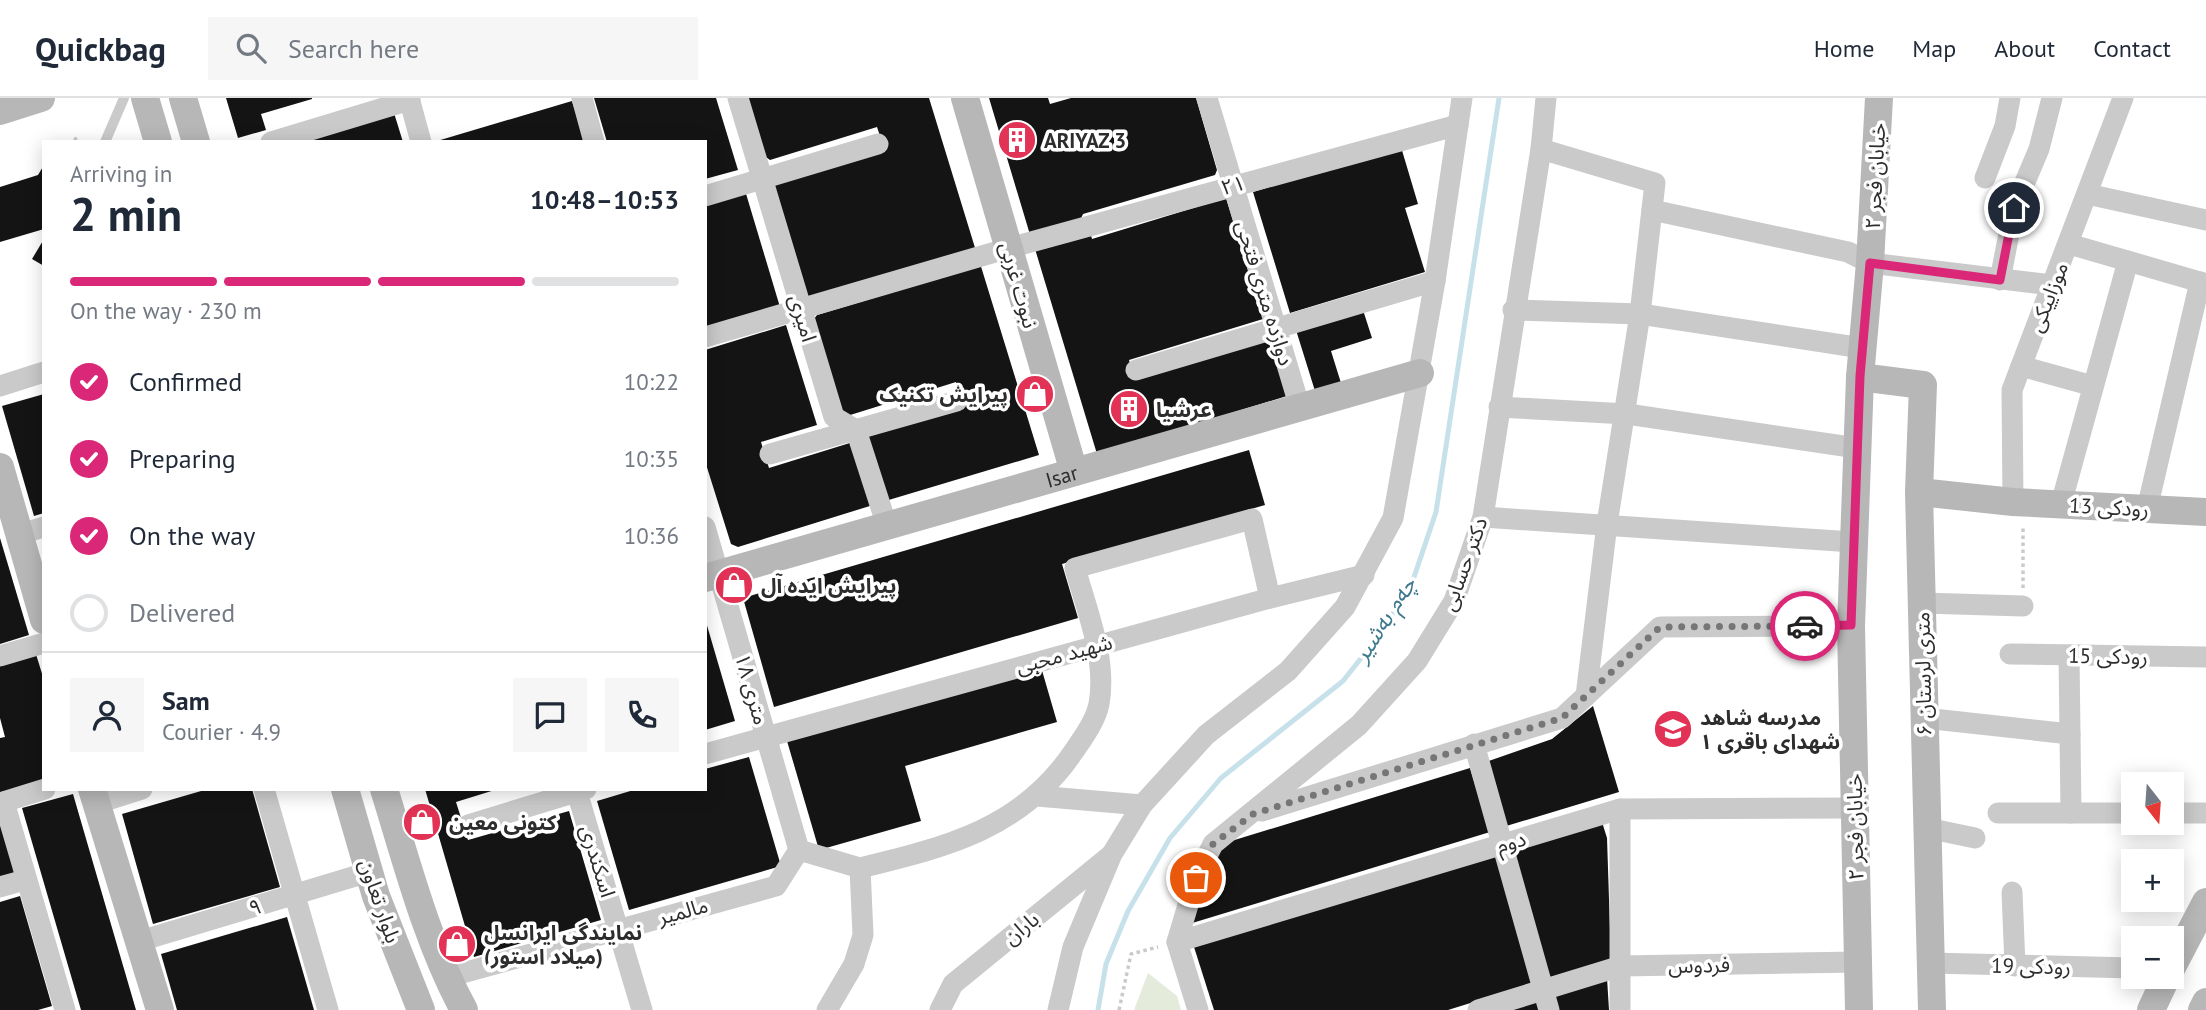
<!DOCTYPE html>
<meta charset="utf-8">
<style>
:root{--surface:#fff;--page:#f6f6f7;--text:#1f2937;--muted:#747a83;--line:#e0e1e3;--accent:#db2777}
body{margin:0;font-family:"PT Sans","Noto Sans Arabic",sans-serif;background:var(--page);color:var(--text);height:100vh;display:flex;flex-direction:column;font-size:26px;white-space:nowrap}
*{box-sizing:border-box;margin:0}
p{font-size:23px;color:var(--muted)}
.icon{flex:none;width:38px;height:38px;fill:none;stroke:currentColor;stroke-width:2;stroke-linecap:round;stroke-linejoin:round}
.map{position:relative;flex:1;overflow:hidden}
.details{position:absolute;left:42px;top:42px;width:665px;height:651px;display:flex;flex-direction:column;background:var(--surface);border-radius:0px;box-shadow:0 4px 18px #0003}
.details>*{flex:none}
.needle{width:46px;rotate:163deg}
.fabs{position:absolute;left:2121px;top:674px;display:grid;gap:14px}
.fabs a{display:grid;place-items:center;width:63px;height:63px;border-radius:0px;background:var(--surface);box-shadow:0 4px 18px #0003;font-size:35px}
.pin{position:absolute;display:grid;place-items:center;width:60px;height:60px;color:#fff;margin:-30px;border:4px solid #fff;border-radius:50%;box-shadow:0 2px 7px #0007}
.courier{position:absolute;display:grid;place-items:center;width:70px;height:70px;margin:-35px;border:5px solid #db2777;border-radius:50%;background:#fff;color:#222;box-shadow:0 2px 9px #0007}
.headline em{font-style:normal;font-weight:800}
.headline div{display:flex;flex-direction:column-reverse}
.headline{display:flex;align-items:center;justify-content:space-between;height:119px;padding:0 28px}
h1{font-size:46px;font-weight:800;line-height:52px}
.bar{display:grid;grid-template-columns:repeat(4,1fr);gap:10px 7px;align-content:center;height:84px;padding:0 28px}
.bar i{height:9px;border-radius:5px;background:var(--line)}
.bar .current{background:var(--accent)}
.bar p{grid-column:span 4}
.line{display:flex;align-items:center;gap:18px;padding:0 28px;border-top:2px solid var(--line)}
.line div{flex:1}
.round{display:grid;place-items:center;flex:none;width:74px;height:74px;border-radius:0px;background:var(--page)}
ol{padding:0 28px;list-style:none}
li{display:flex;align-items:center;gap:21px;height:77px}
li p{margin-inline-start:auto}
li .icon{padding:7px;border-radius:50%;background:var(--accent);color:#fff;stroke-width:4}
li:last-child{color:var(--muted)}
li i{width:38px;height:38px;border:4px solid var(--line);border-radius:50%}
header{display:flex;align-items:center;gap:42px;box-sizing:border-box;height:98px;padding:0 35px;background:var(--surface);border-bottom:2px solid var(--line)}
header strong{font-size:33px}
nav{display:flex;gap:38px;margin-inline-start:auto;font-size:24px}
.search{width:490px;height:63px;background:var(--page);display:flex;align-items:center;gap:18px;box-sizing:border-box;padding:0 24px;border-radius:0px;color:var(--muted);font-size:26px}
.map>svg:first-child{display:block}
.green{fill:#e5ebdb}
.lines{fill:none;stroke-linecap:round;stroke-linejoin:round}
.stream{stroke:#c7e1ea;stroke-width:5}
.building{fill:#141414}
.path{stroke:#cacaca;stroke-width:3.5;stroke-dasharray:3.5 3.5;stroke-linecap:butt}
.lane{stroke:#cacaca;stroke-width:10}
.street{stroke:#cacaca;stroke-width:21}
.secondary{stroke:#b7b7b7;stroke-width:28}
.done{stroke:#767676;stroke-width:7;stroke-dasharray:0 12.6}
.route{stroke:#db2777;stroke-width:9}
.labels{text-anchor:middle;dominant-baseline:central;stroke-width:7;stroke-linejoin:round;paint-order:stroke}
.poi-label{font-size:21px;font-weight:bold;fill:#2d2d2d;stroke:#fff;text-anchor:start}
.street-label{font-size:21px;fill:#2d2d2d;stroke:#fff}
.water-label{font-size:23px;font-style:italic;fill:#3d788e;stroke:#fff}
</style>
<header>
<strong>Quickbag</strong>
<div class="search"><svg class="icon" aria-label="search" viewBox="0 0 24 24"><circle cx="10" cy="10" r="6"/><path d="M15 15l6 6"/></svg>Search here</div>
<nav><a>Home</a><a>Map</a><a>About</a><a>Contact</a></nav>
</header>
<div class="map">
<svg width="2206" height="912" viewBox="0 0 2206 912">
<rect width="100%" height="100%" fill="#fff"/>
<polygon class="green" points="1148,875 1177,898 1181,912 1134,912"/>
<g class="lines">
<polyline class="stream" points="1098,912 1106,866 1128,813 1170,740 1221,680 1343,583 1377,540 1411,488 1436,414 1499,0"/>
</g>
<g class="building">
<polygon points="226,0 312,0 312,1 261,16 266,32 238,40"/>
<polygon points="594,0 716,0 738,72 705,81 705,44 607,44"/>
<polygon points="746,0 929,0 976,153 812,202 807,198 773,87 884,50 877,29 770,62 763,57"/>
<polygon points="989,0 1048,0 1050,6 1071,0 1196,0 1217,72 1215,77 1083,116 1079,125 1031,140"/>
<polygon points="572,3 585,44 438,44 437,43"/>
<polygon points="394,15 403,44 297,44"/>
<polygon points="1401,49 1418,106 1405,110 1425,174 1290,215 1253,94"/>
<polygon points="44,67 44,131 0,144 0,89 38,77"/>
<polygon points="744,89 780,209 705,235 705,101"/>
<polygon points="1226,100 1263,221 1129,262 1135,282 1270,242 1287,298 1097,356 1035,151 1090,134 1092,141"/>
<polygon points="44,141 44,168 32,161"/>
<polygon points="979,162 1039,357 882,404 863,340 964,310 956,284 847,318 842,314 814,221 817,217 953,176"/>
<polygon points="1363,212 1372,240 1331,253 1341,285 1315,293 1296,232"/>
<polygon points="786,227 817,327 761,344 769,370 853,344 873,407 738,449 731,446 705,363 705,252"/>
<polygon points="44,296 44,415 34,418 2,308"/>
<polygon points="1249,352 1265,407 1062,466 1078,520 774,609 743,500"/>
<polygon points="0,440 29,537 0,546"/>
<polygon points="706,524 735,623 705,632 705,524"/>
<polygon points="35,553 44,582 44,687 0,700 0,640 5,639 0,620 0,563"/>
<polygon points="1041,569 1057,624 905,668 921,723 819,752 787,643"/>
<polygon points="1593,608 1619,694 1503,729 1483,665 1552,641"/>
<polygon points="749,659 781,768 629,812 597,703 637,691 705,691 705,671"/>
<polygon points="1470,670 1490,734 1189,826 1215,748"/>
<polygon points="208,691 252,691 280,789 153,826 122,716"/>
<polygon points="425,691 498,691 456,704 468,742 569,713 601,822 474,859"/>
<polygon points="73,696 89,751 136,912 81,912 22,710"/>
<polygon points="0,724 16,775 0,779"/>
<polygon points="1602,724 1607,740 1611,862 1549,881 1509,752"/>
<polygon points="1496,757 1535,885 1448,912 1214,912 1194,849"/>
<polygon points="20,798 52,908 38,912 0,912 0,804"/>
<polygon points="287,819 314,912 177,912 161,856"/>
<polygon points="1607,880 1609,912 1557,912 1552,897"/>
<polygon points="1540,900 1544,912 1503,912"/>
</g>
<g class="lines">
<g class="path">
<polyline points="74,40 81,44"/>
<polyline points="2023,490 2023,428"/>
<polyline points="1119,912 1131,856 1158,849"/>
</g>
<polyline class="lane" points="105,44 124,0"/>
<g class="street">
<polyline points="409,0 421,44"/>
<polyline points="582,0 594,44"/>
<polyline points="738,0 834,319 856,332 887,428"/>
<polyline points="1207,0 1300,310"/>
<polyline points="271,44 410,2"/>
<polyline points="1541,51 1655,85 1640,216 1607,426 1586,598"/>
<polyline points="1985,80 2005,28 2010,0"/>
<polyline points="2087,96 2206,122"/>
<polyline points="705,98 878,46"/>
<polyline points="1652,112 1848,154 1870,165 2052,187"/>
<polyline points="2069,146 2200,184"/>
<polyline points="2000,182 2014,110 2039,51 2052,0"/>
<polyline points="1513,212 1640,216 1862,250"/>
<polyline points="705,239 1009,150 1458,27"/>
<polyline points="2021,268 2093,288"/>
<polyline points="1136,272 1435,183"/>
<polyline points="0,288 44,274"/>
<polyline points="1499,309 1627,316 1857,350"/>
<polyline points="770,356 957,303"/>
<polyline points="2013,404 2012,292 2123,0"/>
<polyline points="2061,406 2128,163"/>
<polyline points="2147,411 2200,184 2206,186"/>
<polyline points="1483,419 1853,444"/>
<polyline points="705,429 799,752"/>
<polyline points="20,436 44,429"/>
<polyline points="1922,505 2023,508"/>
<polyline points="2010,556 2206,559"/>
<polyline points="2069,557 2071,715"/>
<polyline points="0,558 44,545"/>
<polyline points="1924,620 2070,636"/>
<polyline points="1474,646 1549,912"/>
<polyline points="705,656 1270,500 1364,477"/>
<polyline points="264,691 328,912"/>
<polyline points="577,694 642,912"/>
<polyline points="1037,698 1142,707"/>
<polyline points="4,704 65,912"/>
<polyline points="0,705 45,691"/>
<polyline points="98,705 142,691"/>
<polyline points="1262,713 1562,620 1660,529 1851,528"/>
<polyline points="1998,715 2133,715"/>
<polyline points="2172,715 2206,715"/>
<polyline points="468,727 586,691"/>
<polyline points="1927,730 1975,740"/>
<path d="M860,770c86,-21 162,-39 214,-117 9,-13 22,-31 25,-47 8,-45 -12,-93 -24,-136l177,-49 18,79"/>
<polyline points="0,789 25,782"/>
<polyline points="2012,794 2015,868"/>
<polyline points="140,843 369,774"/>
<polyline points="1177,844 1620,711 1854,710"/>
<polyline points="1930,865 2133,870"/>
<polyline points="448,879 776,788 799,752 860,770 863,837 854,866 827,912"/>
<polyline points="940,912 953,886 1110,758"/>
<polyline points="1058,912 1073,849 1112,756 1142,707 1206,637 1288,573 1345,509 1393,420 1435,183 1462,0"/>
<polyline points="1198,912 1177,844 1196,780 1213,746 1359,627 1417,563 1454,503 1483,419 1541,51 1546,0"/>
<polyline points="1478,912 1621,868 1858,864"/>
<polyline points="1620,912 1620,711"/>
</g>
<g class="secondary">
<polyline points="145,0 158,44"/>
<polyline points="183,0 196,44"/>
<polyline points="965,0 1074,374"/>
<polyline points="0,13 41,0"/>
<polyline points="1860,279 1923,287 1919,394 1932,912"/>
<polyline points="0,369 44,522"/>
<polyline points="1919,394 2013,404 2206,414"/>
<path id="s1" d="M705,480l715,-205"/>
<polyline points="92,691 160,912"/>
<polyline points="345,691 376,798 421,912"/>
<path d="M384,691c23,74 43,153 80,221"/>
<polyline points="2172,869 2206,804"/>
<polyline points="1859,912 1851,528 1860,279 1870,165 1879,0"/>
<polyline points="2151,912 2167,878"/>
<polyline points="2202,912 2206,904"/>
</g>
</g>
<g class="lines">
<polyline class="done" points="1196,780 1213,746 1253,716 1562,620 1660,529 1805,528"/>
<polyline class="route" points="1805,528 1851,527 1860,278 1870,165 2000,182 2014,110"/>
</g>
<defs>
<g id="building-disc" transform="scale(2.0125)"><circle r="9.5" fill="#e23255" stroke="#fff"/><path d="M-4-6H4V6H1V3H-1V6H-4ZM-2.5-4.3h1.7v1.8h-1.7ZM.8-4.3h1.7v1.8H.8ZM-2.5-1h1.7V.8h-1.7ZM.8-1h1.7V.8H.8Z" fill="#fff"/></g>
<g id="shop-disc" transform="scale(2.0125)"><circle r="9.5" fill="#e23255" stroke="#fff"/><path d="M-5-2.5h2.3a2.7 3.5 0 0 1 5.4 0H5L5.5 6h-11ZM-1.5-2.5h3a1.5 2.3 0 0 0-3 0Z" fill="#fff"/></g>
<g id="school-disc" transform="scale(2.0125)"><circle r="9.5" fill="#e23255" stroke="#fff"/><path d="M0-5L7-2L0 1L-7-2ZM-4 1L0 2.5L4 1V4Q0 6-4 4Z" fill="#fff"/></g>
</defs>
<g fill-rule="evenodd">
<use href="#building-disc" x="1017" y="42"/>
<use href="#shop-disc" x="1035" y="296"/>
<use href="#building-disc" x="1129" y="311"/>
<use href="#shop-disc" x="734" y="487"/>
<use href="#school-disc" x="1673" y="631"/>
<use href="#shop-disc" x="422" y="724"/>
<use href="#shop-disc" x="457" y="846"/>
</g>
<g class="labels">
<g class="poi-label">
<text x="1044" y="42">ARIYAZ 3</text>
<text x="1008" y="296" text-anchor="end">پیرایش تکنیک</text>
<text x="1156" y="311">عرشیا</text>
<text x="761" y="487">پیرایش ایده آل</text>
<text x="1700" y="619">مدرسه شاهد<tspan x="1700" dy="24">شهدای باقری ۱</tspan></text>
<text x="449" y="724">کتونی معین</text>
<text x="484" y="834">نمایندگی ایرانسل<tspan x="484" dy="24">(میلاد استور)</tspan></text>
</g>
<g class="street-label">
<text transform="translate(1875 78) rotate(-87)">خیابان فجر ۲</text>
<text transform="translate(1233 87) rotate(-15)">۲۱</text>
<text transform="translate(1019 187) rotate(74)">نبوت غربی</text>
<text transform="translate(1265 195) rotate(73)">دوازده متری فتحی</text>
<text transform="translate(2048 199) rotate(-68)">موزاییکی</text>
<text transform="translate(803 220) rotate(73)">امیری</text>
<text stroke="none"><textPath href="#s1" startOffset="371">Isar</textPath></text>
<text transform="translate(2109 409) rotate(3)">رودکی 13</text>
<text transform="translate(1464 466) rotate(-70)">دکتر حسابی</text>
<text transform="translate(1064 556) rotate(-15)">شهید محبی</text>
<text transform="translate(2108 558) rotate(1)">رودکی 15</text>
<text transform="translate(1923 576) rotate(-91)">۶ متری لرستان</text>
<text transform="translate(752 591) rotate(74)">۱۸ متری</text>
<text transform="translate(1855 729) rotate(-91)">خیابان فجر ۲</text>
<text transform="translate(1511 744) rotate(-17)">دوم</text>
<text transform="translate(598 763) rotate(73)">اسکندری</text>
<text transform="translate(380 803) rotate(71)">بلوار تعاون</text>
<text transform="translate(255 809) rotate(-16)">۹</text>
<text transform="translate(683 813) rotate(-15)">مالمیر</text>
<text transform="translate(1021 830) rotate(-39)">باران</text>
<text transform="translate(1699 867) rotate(-1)">فردوس</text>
<text transform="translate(2031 868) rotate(1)">رودکی 19</text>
</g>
<g class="water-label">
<text transform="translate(1384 521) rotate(-57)">چەم بەشیر</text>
</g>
</g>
</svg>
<div class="fabs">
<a><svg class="needle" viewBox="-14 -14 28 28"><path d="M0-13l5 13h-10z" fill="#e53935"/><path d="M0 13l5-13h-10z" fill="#747a83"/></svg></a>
<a>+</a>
<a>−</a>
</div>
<div class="pin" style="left:1196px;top:780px;background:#ea580c"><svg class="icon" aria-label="bag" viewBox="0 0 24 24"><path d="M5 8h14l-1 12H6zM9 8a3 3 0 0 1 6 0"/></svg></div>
<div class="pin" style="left:2014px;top:110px;background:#1f2937"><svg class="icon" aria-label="home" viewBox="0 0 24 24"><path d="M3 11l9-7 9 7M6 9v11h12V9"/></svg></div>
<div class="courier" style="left:1805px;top:528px"><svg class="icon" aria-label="car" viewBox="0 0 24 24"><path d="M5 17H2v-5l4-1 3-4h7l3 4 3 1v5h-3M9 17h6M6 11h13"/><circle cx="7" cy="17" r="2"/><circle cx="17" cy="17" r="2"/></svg></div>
<section class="details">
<div class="headline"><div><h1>2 min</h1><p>Arriving in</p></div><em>10:48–10:53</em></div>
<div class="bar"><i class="current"></i><i class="current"></i><i class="current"></i><i></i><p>On the way · 230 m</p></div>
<ol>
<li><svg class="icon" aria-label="check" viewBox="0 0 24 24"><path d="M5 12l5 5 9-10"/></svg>Confirmed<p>10:22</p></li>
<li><svg class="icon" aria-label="check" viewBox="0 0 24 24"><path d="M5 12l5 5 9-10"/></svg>Preparing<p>10:35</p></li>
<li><svg class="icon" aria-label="check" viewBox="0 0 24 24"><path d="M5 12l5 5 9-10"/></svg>On the way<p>10:36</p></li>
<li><i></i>Delivered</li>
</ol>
<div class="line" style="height:126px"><a class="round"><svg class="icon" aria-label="person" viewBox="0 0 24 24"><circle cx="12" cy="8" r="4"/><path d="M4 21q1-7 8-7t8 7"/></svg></a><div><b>Sam</b><p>Courier · 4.9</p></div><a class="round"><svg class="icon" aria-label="chat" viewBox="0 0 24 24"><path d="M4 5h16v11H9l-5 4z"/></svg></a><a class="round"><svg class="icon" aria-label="phone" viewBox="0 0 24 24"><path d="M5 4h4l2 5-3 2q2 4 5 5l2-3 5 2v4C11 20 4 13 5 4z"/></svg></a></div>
</section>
</div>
